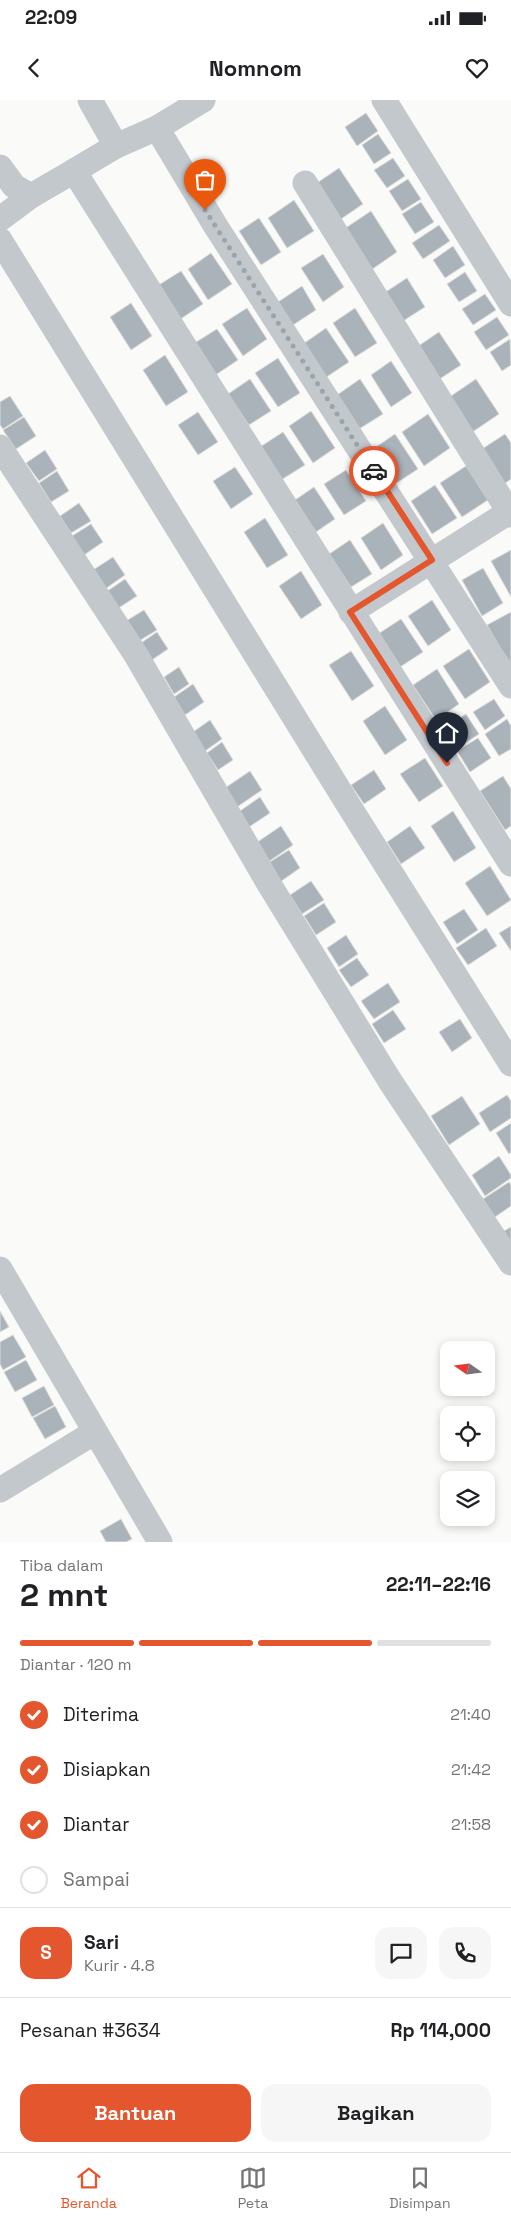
<!DOCTYPE html>
<html lang="id">
<meta charset="utf-8">
<style>
:root{--surface:#fff;--page:#f6f6f6;--text:#202124;--muted:#757577;--line:#e0e0e0;--accent:#e4572e}
body{margin:0;font-family:"Space Grotesk",sans-serif;background:var(--page);color:var(--text);height:100vh;display:flex;flex-direction:column;font-size:19px;white-space:nowrap}
*{box-sizing:border-box;margin:0}
p{font-size:16px;color:var(--muted)}
.icon{flex:none;width:28px;height:28px;fill:none;stroke:currentColor;stroke-width:2;stroke-linecap:round;stroke-linejoin:round}
.map{position:relative;height:1442px;overflow:hidden}
.side{display:flex;flex-direction:column;background:var(--surface);flex:1}
.side>*{flex:none}
.needle{width:32px;rotate:284deg}
.fabs{position:absolute;left:440px;top:1241px;display:grid;gap:10px}
.fabs a{display:grid;place-items:center;width:55px;height:55px;border-radius:10px;background:var(--surface);box-shadow:0 2px 8px #0003;font-size:25px}
.pin{position:absolute;display:grid;place-items:center;width:42px;height:42px;color:#fff;margin:-51px -21px;border-radius:50% 50% 50% 0;rotate:-45deg;box-shadow:0 0 5px #0007}
.pin .icon{rotate:45deg}
.courier{position:absolute;display:grid;place-items:center;width:50px;height:50px;margin:-25px;border:4px solid #e4572e;border-radius:50%;background:#fff;color:#222;box-shadow:0 1px 6px #0007}
.headline em{font-style:normal;font-weight:600}
.headline div{display:flex;flex-direction:column-reverse}
.headline{display:flex;align-items:center;justify-content:space-between;height:85px;padding:0 20px}
h1{font-size:32px;font-weight:600;line-height:38px}
.bar{display:grid;grid-template-columns:repeat(4,1fr);gap:8px 5px;align-content:center;height:60px;padding:0 20px}
.bar i{height:6px;border-radius:4px;background:var(--line)}
.bar .current{background:var(--accent)}
.bar p{grid-column:span 4}
.line{display:flex;align-items:center;gap:12px;padding:0 20px;border-top:1px solid var(--line)}
.line div{flex:1}
.round{display:grid;place-items:center;flex:none;width:52px;height:52px;border-radius:15px;background:var(--page)}
ol{padding:0 20px;list-style:none}
li{display:flex;align-items:center;gap:15px;height:55px}
li p{margin-inline-start:auto}
li .icon{padding:5px;border-radius:50%;background:var(--accent);color:#fff;stroke-width:4}
li:last-child{color:var(--muted)}
li i{width:28px;height:28px;border:2px solid var(--line);border-radius:50%}
.primary-button{display:flex;gap:10px;margin-top:auto;padding:10px 20px}
.primary-button a{flex:1;height:58px;border-radius:15px;background:var(--accent);color:#fff;font-size:20px;font-weight:600;line-height:58px;text-align:center}
.primary-button a+a{background:var(--page);color:var(--text)}
.status{display:flex;justify-content:space-between;align-items:center;height:35px;padding:0 25px;background:var(--surface);direction:ltr}
.status svg{height:14px;fill:currentColor}
header{display:flex;justify-content:space-between;align-items:center;height:65px;padding:0 20px;background:var(--surface);font-size:22px;font-weight:600}
.tab-bar{display:flex;justify-content:space-around;align-items:center;height:70px;border-top:1px solid var(--line);background:var(--surface);font-size:14px;color:var(--muted)}
.tab-bar a{display:grid;justify-items:center;gap:2px}
.tab-bar .current{color:var(--accent)}
.map>svg:first-child{display:block}
.building{fill:#aab3b9;stroke:#dcdcda}
.lines{fill:none;stroke-linecap:round;stroke-linejoin:round}
.street{stroke:#c3c8cc;stroke-width:25}
.done{stroke:#99a4ac;stroke-width:5;stroke-dasharray:0 9}
.route{stroke:#e4572e;stroke-width:6}
</style>
<div class="status"><b>22:09</b><svg viewBox="0 0 49 12"><path d="M0 12V9h3v3zM5 12V6h3v6zM10 12V3h3v9zM15 12V0h3v12zM26 1h20v11H26zM47 4h2v5h-2z"/></svg></div>
<header><svg class="icon" aria-label="back" viewBox="0 0 24 24"><path d="M15 5l-7 7 7 7"/></svg>Nomnom<svg class="icon" aria-label="heart" viewBox="0 0 24 24"><path d="M12 20l-8-8c-3-5 5-10 8-4 3-6 11-1 8 4z"/></svg></header>
<div class="map">
<svg width="511" height="1442" viewBox="0 0 511 1442">
<rect width="100%" height="100%" fill="#fafaf8"/>
<g class="building">
<polygon points="366,13 378,31 357,46 345,27"/>
<polygon points="378,34 391,53 374,64 362,45"/>
<polygon points="393,58 405,76 387,88 374,70"/>
<polygon points="339,68 363,104 338,121 314,85"/>
<polygon points="408,79 421,99 402,111 389,91"/>
<polygon points="294,100 314,131 287,148 268,118"/>
<polygon points="421,102 434,122 415,134 402,114"/>
<polygon points="371,111 397,152 371,170 344,129"/>
<polygon points="259,118 281,152 261,165 239,131"/>
<polygon points="439,125 450,141 423,159 412,143"/>
<polygon points="453,146 465,165 445,178 433,160"/>
<polygon points="211,153 232,184 208,200 188,169"/>
<polygon points="323,154 344,187 323,202 301,168"/>
<polygon points="181,171 203,204 176,222 154,188"/>
<polygon points="465,172 477,191 459,202 447,184"/>
<polygon points="407,178 425,207 403,221 384,193"/>
<polygon points="302,186 316,210 293,225 278,202"/>
<polygon points="485,194 496,210 473,225 462,209"/>
<polygon points="131,203 152,236 131,250 110,217"/>
<polygon points="247,208 267,239 243,256 222,224"/>
<polygon points="355,208 377,243 355,257 333,223"/>
<polygon points="497,217 509,235 486,250 474,232"/>
<polygon points="326,228 349,262 325,278 303,244"/>
<polygon points="217,229 238,260 214,276 193,244"/>
<polygon points="439,232 461,265 435,282 414,249"/>
<polygon points="510,239 511,265 502,271 490,252"/>
<polygon points="165,255 188,292 166,306 143,270"/>
<polygon points="278,258 300,293 278,307 255,273"/>
<polygon points="391,261 412,293 391,307 371,275"/>
<polygon points="250,279 271,311 249,325 228,294"/>
<polygon points="360,279 383,314 359,329 337,295"/>
<polygon points="476,279 499,314 471,333 448,298"/>
<polygon points="10,296 23,316 3,329 0,325 0,302"/>
<polygon points="311,311 335,348 313,363 289,326"/>
<polygon points="198,312 218,342 198,355 178,325"/>
<polygon points="428,314 450,348 424,366 402,332"/>
<polygon points="24,317 36,336 16,349 3,330"/>
<polygon points="283,332 305,365 281,380 260,347"/>
<polygon points="395,334 418,369 395,384 373,349"/>
<polygon points="505,334 511,343 511,379 504,384 482,349"/>
<polygon points="45,350 57,369 39,381 26,363"/>
<polygon points="466,366 488,400 462,417 440,383"/>
<polygon points="235,367 253,394 231,409 213,381"/>
<polygon points="346,370 366,401 344,415 324,384"/>
<polygon points="57,371 69,391 51,402 39,383"/>
<polygon points="435,385 457,418 432,434 411,401"/>
<polygon points="314,387 335,419 316,432 295,400"/>
<polygon points="79,403 91,421 71,433 60,416"/>
<polygon points="265,418 288,455 267,468 244,432"/>
<polygon points="383,423 403,455 381,470 361,438"/>
<polygon points="91,424 103,442 84,455 72,436"/>
<polygon points="350,440 372,474 351,487 329,454"/>
<polygon points="511,450 511,497 491,461"/>
<polygon points="113,457 125,475 105,489 93,470"/>
<polygon points="483,468 503,503 482,516 462,480"/>
<polygon points="301,471 322,505 301,519 279,486"/>
<polygon points="125,479 137,496 117,509 106,492"/>
<polygon points="432,500 451,530 428,546 408,516"/>
<polygon points="144,510 157,530 139,541 126,521"/>
<polygon points="511,512 511,567 487,525"/>
<polygon points="401,519 423,552 400,567 378,534"/>
<polygon points="157,532 168,549 149,562 138,545"/>
<polygon points="469,549 490,582 465,599 443,566"/>
<polygon points="351,551 374,586 352,601 329,565"/>
<polygon points="179,567 189,584 174,594 164,577"/>
<polygon points="437,569 459,604 436,620 413,585"/>
<polygon points="193,584 204,602 185,615 174,597"/>
<polygon points="494,599 505,616 485,630 473,612"/>
<polygon points="385,606 407,640 385,655 363,621"/>
<polygon points="466,614 479,634 455,650 442,630"/>
<polygon points="507,619 511,626 511,649 499,656 485,634"/>
<polygon points="210,620 222,639 205,651 193,632"/>
<polygon points="478,638 491,658 470,672 457,651"/>
<polygon points="222,642 233,660 218,670 207,653"/>
<polygon points="425,658 443,686 419,702 400,674"/>
<polygon points="374,670 386,689 364,704 351,685"/>
<polygon points="250,671 262,690 237,707 225,688"/>
<polygon points="503,676 511,689 511,726 505,730 480,691"/>
<polygon points="260,697 270,713 249,727 240,711"/>
<polygon points="453,711 476,748 454,762 431,726"/>
<polygon points="281,726 293,745 268,762 256,743"/>
<polygon points="410,726 425,748 401,764 387,742"/>
<polygon points="289,750 300,768 280,782 268,763"/>
<polygon points="490,766 511,800 487,816 465,783"/>
<polygon points="311,781 324,800 302,814 290,795"/>
<polygon points="324,803 336,822 316,835 304,816"/>
<polygon points="464,809 478,830 457,844 443,822"/>
<polygon points="511,826 511,851 499,833"/>
<polygon points="486,828 497,846 468,865 456,848"/>
<polygon points="346,835 358,854 339,867 327,848"/>
<polygon points="357,858 369,875 351,887 339,870"/>
<polygon points="388,883 400,902 374,919 361,901"/>
<polygon points="393,910 406,929 384,943 372,924"/>
<polygon points="460,919 472,938 452,952 439,932"/>
<polygon points="507,995 511,1001 511,1018 490,1032 479,1013"/>
<polygon points="462,996 480,1024 449,1045 431,1016"/>
<polygon points="511,1023 511,1052 509,1054 496,1033"/>
<polygon points="499,1056 511,1075 511,1078 485,1096 472,1075"/>
<polygon points="509,1082 511,1085 511,1106 495,1117 483,1099"/>
<polygon points="511,1127 511,1142 504,1131"/>
<polygon points="0,1211 9,1227 0,1232"/>
<polygon points="13,1235 26,1257 3,1270 0,1264 0,1242"/>
<polygon points="26,1260 37,1280 15,1292 4,1272"/>
<polygon points="44,1286 54,1305 32,1317 22,1298"/>
<polygon points="55,1306 66,1327 45,1339 33,1318"/>
<polygon points="121,1419 132,1439 126,1442 106,1442 100,1431"/>
</g>
<g class="lines">
<g class="street">
<polyline points="90,0 116,46"/>
<polyline points="384,0 511,204"/>
<polyline points="157,28 203,0"/>
<polyline points="0,67 14,86 31,96 74,71 511,764"/>
<polyline points="74,71 116,46 157,28 215,125 511,586"/>
<polyline points="305,83 511,415"/>
<polyline points="0,119 31,96"/>
<polyline points="0,140 349,706 511,964"/>
<polyline points="0,347 136,555 269,784 390,981 511,1163"/>
<polyline points="351,512 509,412"/>
<polyline points="0,1169 160,1442"/>
<polyline points="0,1390 95,1332"/>
</g>
</g>
<g class="lines">
<polyline class="done" points="205,110 374,371"/>
<polyline class="route" points="374,371 432,460 350,512 447,663"/>
</g>
</svg>
<div class="fabs">
<a><svg class="needle" viewBox="-14 -14 28 28"><path d="M0-13l5 13h-10z" fill="#e53935"/><path d="M0 13l5-13h-10z" fill="#757577"/></svg></a>
<a><svg class="icon" aria-label="locate" viewBox="0 0 24 24"><circle cx="12" cy="12" r="6"/><path d="M12 2v4M12 18v4M2 12h4M18 12h4"/></svg></a>
<a><svg class="icon" aria-label="layers" viewBox="0 0 24 24"><path d="M12 4l9 5-9 5-9-5zM3 14l9 5 9-5"/></svg></a>
</div>
<div class="pin" style="left:205px;top:110px;background:#ea580c"><svg class="icon" aria-label="bag" viewBox="0 0 24 24"><path d="M5 8h14l-1 12H6zM9 8a3 3 0 0 1 6 0"/></svg></div>
<div class="pin" style="left:447px;top:663px;background:#1f2937"><svg class="icon" aria-label="home" viewBox="0 0 24 24"><path d="M3 11l9-7 9 7M6 9v11h12V9"/></svg></div>
<div class="courier" style="left:374px;top:371px"><svg class="icon" aria-label="car" viewBox="0 0 24 24"><path d="M5 17H2v-5l4-1 3-4h7l3 4 3 1v5h-3M9 17h6M6 11h13"/><circle cx="7" cy="17" r="2"/><circle cx="17" cy="17" r="2"/></svg></div>
</div>
<section class="side">
<div class="headline"><div><h1>2 mnt</h1><p>Tiba dalam</p></div><em>22:11–22:16</em></div>
<div class="bar"><i class="current"></i><i class="current"></i><i class="current"></i><i></i><p>Diantar · 120 m</p></div>
<ol>
<li><svg class="icon" aria-label="check" viewBox="0 0 24 24"><path d="M5 12l5 5 9-10"/></svg>Diterima<p>21:40</p></li>
<li><svg class="icon" aria-label="check" viewBox="0 0 24 24"><path d="M5 12l5 5 9-10"/></svg>Disiapkan<p>21:42</p></li>
<li><svg class="icon" aria-label="check" viewBox="0 0 24 24"><path d="M5 12l5 5 9-10"/></svg>Diantar<p>21:58</p></li>
<li><i></i>Sampai</li>
</ol>
<div class="line" style="height:90px"><b class="round" style="background:var(--accent);color:#fff">S</b><div><b>Sari</b><p>Kurir · 4.8</p></div><a class="round"><svg class="icon" aria-label="chat" viewBox="0 0 24 24"><path d="M4 5h16v11H9l-5 4z"/></svg></a><a class="round"><svg class="icon" aria-label="phone" viewBox="0 0 24 24"><path d="M5 4h4l2 5-3 2q2 4 5 5l2-3 5 2v4C11 20 4 13 5 4z"/></svg></a></div>
<div class="line" style="height:65px"><div>Pesanan #3634</div><b>Rp 114,000</b></div>
<div class="primary-button"><a>Bantuan</a><a>Bagikan</a></div>
</section>
<nav class="tab-bar">
<a class="current"><svg class="icon" aria-label="home" viewBox="0 0 24 24"><path d="M3 11l9-7 9 7M6 9v11h12V9"/></svg>Beranda</a>
<a><svg class="icon" aria-label="map" viewBox="0 0 24 24"><path d="M3 6l6-2 6 2 6-2v14l-6 2-6-2-6 2zM9 4v14M15 6v14"/></svg>Peta</a>
<a><svg class="icon" aria-label="saved" viewBox="0 0 24 24"><path d="M7 4h10v16l-5-4-5 4z"/></svg>Disimpan</a>
</nav>
